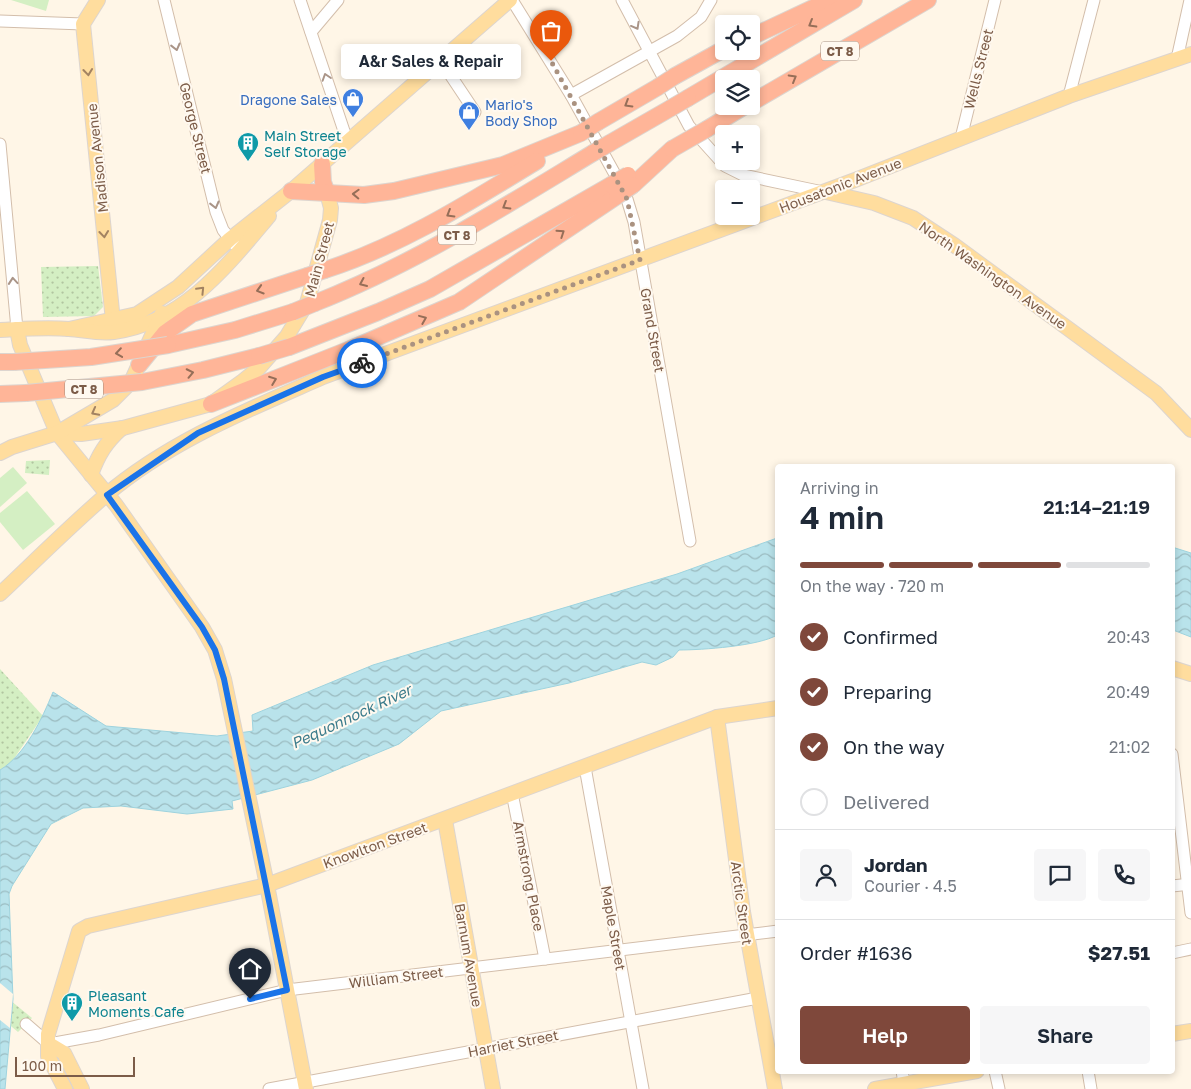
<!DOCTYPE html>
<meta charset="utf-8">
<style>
:root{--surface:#fff;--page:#f6f6f7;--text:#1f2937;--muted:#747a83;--line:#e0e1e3;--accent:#7f483b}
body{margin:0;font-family:"Golos Text",sans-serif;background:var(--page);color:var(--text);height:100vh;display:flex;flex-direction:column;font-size:19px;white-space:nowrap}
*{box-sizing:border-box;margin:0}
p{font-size:16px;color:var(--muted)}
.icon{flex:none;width:28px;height:28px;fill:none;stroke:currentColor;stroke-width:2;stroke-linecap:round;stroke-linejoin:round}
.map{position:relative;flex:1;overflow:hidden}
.side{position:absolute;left:775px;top:464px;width:400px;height:610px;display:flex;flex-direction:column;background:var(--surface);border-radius:5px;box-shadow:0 2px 8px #0003}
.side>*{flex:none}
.tools{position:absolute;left:715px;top:15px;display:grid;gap:10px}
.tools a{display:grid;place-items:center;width:45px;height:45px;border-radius:5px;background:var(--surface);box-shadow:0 2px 8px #0003;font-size:25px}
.scale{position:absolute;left:15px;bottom:12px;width:120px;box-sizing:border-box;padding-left:5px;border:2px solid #7c5c48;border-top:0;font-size:14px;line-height:18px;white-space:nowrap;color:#7c5c48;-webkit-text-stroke:4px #fff9f0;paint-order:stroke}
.pin{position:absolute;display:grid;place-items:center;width:42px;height:42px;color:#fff;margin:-51px -21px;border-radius:50% 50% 50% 0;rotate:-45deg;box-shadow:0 0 5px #0007}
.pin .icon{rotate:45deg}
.courier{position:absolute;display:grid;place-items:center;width:50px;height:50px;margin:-25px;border:4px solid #1a73e8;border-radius:50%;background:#fff;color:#222;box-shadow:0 1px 6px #0007}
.bubble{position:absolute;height:35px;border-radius:5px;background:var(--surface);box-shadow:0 2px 8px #0003;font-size:16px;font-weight:600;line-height:35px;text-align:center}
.head em{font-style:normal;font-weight:600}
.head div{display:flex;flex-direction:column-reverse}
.head{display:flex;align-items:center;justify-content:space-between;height:85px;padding:0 25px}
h1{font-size:32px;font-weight:600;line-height:38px}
.bar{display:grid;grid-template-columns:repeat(4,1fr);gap:8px 5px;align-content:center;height:60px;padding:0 25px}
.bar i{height:6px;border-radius:4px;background:var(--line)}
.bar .active{background:var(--accent)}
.bar p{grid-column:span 4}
.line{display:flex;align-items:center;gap:12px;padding:0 25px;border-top:1px solid var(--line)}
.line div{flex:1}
.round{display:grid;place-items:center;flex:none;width:52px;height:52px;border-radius:5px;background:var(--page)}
ol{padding:0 25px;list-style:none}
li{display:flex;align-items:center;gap:15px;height:55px}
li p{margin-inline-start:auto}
li .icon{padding:5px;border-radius:50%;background:var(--accent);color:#fff;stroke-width:4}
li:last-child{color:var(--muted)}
li i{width:28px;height:28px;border:2px solid var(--line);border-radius:50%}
.action{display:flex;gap:10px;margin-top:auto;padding:10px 25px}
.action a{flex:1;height:58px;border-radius:5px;background:var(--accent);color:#fff;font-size:20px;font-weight:600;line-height:58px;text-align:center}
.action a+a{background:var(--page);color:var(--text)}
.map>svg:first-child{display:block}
.grass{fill:#d4efc3}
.park{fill:url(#park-dots)}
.water{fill:url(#water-waves);stroke:#9ed3de}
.pier{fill:#fff6e7}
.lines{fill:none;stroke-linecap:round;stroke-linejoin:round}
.minor-casing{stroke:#d3beab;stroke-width:13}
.major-casing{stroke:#ddd5cf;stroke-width:16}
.highway-casing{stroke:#ddd5cf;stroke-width:18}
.minor{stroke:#fff;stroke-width:11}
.major{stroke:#ffdd9e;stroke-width:14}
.highway{stroke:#ffb598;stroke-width:16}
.highway-bridge-casing{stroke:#ddd5cf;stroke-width:18;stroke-linecap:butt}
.highway-bridge{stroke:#ffb598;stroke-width:16}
.oneway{stroke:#966e58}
.oneway2{stroke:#aa9588}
.oneway3{stroke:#a38362}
.done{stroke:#aa9280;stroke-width:5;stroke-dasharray:0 9}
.route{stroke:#1a73e8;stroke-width:6}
.labels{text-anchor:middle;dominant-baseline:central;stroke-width:4;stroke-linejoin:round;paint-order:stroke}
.shield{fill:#fff9f0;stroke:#a38b7a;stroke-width:1}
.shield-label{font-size:12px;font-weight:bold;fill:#7c5c48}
.street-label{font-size:14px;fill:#7c5c48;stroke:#fff9f0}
.shop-label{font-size:14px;fill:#366cbe;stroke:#fff9f0;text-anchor:end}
.culture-label{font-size:14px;fill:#0d838f;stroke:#fff9f0;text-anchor:start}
.water-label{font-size:15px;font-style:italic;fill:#3b7b8b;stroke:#fff9f0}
</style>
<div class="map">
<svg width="1191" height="1089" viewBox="0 0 1191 1089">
<defs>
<pattern id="park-dots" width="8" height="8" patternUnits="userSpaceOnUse" patternTransform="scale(1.25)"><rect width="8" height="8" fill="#d4efc3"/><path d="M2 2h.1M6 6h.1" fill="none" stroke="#b1c5a0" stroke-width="1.8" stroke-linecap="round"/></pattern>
<pattern id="water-waves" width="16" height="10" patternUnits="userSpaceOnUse" patternTransform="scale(1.25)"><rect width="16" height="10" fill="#b9e3eb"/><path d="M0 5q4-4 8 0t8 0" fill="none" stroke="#9bbbc0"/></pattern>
</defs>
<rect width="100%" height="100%" fill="#fff6e7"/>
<g class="grass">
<polygon points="11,0 49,0 46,11"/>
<polygon points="13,467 27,483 0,507 0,478"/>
<polygon points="27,491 55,524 23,550 0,522 0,513"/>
</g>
<g class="park">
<polygon points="98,266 103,307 94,316 43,317 41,267"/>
<polygon points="50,460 49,475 25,473 26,461"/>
<polygon points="0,669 43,716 11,763 0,770"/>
<polygon points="0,992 32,1018 18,1032 0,1017"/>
</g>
<g class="water">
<path d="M777,538v97c-18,11 -75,15 -98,15l-6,7 -17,8 -14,-3 -73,21 -128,28 -42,33 -87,36 -80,21 1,8 -46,5 -66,-8 -38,2 -32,16 -39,62 -3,8 4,105 -8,90h-5v-319c25,-15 42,-51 53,-78l53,34 111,10 36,-5 -1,-16 121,-50 304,-91z"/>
<polygon points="1172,547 1191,553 1191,637 1173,630"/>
</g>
<polygon class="pier" points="0,983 13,994 10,1028 0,1020"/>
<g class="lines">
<g class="minor-casing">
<g id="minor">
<polyline points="164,0 216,212 223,230 234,244"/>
<polyline points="300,0 347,140"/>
<polyline points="512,0 571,95 617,178 627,199 634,222 690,541"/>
<polyline points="622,0 689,126 725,166 743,175 823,192"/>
<polyline points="0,21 83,24"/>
<polyline points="311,32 338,0"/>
<polyline points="1177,59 1190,0"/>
<polyline points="441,61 475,112"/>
<polyline points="571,95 677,36 701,17 711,0"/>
<polyline points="1069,96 1094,0"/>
<polyline points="961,138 995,0"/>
<polyline points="0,144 17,329"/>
<polyline points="1172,754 1191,913"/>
<polyline points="585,767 643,1089"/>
<polyline points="512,793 545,959"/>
<polyline points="1172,886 1191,884"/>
<polyline points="1172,953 1191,949"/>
<polyline points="26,1024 49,1044 99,1035 287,990 778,931"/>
<polyline points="902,1071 905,1089"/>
<polyline points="995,1071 999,1089"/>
<polyline points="1088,1071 1091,1089"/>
<polyline points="269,1089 758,998"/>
</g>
</g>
<g class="major-casing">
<g id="major">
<polyline points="98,0 83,24 113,321"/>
<polyline points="826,192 874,203 913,218 954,245 1156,393 1191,430"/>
<polyline points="17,329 20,345 57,433 116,505 202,627 215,650 224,679 267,885 306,1089"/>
<polyline points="69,329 137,314 178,287 230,239 291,191 510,0"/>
<path d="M0,330c23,-1 46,-3 69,-1 15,1 29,5 45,3 69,-9 113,-66 155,-116"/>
<polyline points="57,433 81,434 123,428 211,404 243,381 259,368 287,336 307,303 330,220 331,208 327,193"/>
<polyline points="0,453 12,447 57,433 113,400 131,382 162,313"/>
<path d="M91,475c7,-20 15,-33 31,-47"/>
<path d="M0,594c35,-33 70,-68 106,-99 64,-54 142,-85 217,-118l532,-197 214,-84 122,-42"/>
<polyline points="1172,668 1191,674"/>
<polyline points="717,717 743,912 775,1089"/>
<polyline points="445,820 493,1089"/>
<polyline points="1172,1034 1191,1031"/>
<polyline points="49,1044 64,1053 82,1089"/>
<polyline points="65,1089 48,1056 48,1034 79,931 88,926 267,885 717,717 778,708"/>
<polyline points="875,1089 977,1071"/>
</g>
</g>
<g class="highway-casing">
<g id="highway">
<polyline points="751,37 830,0"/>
<polyline points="675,76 724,49"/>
<polyline points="688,98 854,0"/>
<polyline points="751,103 928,0"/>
<polyline points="598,122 658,87"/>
<polyline points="707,129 745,106"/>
<polyline points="610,143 671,108"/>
<polyline points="322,164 323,182 327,193"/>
<polyline points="633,185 672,149"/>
<polyline points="291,191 364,195 394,191 503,165 581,133"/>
<path d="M325,270c77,-25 143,-67 212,-109"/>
<path d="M315,303c99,-39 187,-95 278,-150"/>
<polyline points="168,345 235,330 293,312"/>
<polyline points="289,347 378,312 430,289 611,185"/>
<polyline points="0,362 14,362"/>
<polyline points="139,365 165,333 192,314 307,276"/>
<polyline points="142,382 203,370 259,356"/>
<polyline points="0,394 26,393"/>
<polyline points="211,404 348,350 459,302 617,196"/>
</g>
</g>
<use href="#minor" class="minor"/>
<use href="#major" class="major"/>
<use href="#highway" class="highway"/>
<g class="highway-bridge-casing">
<g id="highway-bridge">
<polyline points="658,87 675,76"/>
<polyline points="671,108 688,98"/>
<polyline points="581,133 598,122"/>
<polyline points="672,149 707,129"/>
<polyline points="593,153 610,143"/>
<polyline points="611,185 628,175"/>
<polyline points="617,196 633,185"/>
<polyline points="307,276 325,270"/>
<polyline points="293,312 315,303"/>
<polyline points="259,356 289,347"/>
<polyline points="14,362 91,357 168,345"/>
<polyline points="26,393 142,382"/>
</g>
</g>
<use href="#highway-bridge" class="highway-bridge"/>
</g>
<defs><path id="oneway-chevron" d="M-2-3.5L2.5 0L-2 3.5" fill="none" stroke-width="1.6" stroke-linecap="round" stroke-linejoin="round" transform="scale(1.25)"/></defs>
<g class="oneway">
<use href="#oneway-chevron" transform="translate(812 24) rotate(150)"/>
<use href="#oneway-chevron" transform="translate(793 78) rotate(-30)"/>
<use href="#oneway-chevron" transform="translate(628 104) rotate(149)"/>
<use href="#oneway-chevron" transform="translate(356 194) rotate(-178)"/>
<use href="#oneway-chevron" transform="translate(506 206) rotate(149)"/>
<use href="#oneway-chevron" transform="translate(450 214) rotate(149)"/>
<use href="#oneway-chevron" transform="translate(561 233) rotate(-34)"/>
<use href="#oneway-chevron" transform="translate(363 283) rotate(156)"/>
<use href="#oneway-chevron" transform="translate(260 290) rotate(163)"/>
<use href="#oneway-chevron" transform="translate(423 319) rotate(-22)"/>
<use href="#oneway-chevron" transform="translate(119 353) rotate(172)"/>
<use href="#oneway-chevron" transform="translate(190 373) rotate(-12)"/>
<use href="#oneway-chevron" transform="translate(273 380) rotate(-21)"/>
</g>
<g class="oneway2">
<use href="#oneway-chevron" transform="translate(636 26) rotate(61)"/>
<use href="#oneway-chevron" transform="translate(176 47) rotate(76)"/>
<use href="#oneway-chevron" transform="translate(326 77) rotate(-108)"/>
<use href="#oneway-chevron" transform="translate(215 205) rotate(76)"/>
<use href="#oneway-chevron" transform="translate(13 281) rotate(-95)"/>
</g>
<g class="oneway3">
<use href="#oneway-chevron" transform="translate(88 72) rotate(84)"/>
<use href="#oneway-chevron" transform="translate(104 234) rotate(84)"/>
<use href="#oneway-chevron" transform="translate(201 290) rotate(-46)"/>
<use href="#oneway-chevron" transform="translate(95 412) rotate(152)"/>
</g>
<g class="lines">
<polyline class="done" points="362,363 640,260 627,199 551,61"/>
<polyline class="route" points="250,999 287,990 224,679 215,650 202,627 107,495 198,433 323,377 362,363"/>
</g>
<defs>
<g id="shop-pin" transform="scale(1.125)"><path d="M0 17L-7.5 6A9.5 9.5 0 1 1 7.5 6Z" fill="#3f7fe0" stroke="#fff9f0"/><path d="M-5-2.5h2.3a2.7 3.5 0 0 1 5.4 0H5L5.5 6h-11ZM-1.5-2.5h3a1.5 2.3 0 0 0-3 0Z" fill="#fff"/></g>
<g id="building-pin" transform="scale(1.125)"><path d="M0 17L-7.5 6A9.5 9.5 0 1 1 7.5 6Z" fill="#0f9aa8" stroke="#fff9f0"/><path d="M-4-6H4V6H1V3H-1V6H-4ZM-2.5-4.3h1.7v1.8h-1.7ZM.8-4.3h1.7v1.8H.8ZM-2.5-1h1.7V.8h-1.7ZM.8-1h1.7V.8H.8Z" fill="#fff"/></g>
</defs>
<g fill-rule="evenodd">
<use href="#shop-pin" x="353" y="99"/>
<use href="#shop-pin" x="469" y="112"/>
<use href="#building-pin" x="248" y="143"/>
<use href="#building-pin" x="72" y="1003"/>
</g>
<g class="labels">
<g class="shield">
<rect x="821" y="41.5" width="38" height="19" rx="4"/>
<rect x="438" y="225.5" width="38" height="19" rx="4"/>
<rect x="65" y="379.5" width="38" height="19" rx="4"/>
</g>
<g class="shield-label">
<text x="840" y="51">CT 8</text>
<text x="457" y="235">CT 8</text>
<text x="84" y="389">CT 8</text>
</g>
<g class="street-label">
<text transform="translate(978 69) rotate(-76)">Wells Street</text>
<text transform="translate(196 128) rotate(76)">George Street</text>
<text transform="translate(97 158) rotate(-96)">Madison Avenue</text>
<text transform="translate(840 185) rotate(-21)">Housatonic Avenue</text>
<text transform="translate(319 259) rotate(-75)">Main Street</text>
<text transform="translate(993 275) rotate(35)">North Washington Avenue</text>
<text transform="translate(653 330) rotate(80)">Grand Street</text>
<text transform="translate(375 845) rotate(-20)">Knowlton Street</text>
<text transform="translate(529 876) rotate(79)">Armstrong Place</text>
<text transform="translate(742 903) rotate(82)">Arctic Street</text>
<text transform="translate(614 928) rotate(80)">Maple Street</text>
<text transform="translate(469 955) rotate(80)">Barnum Avenue</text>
<text transform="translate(396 977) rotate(-7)">William Street</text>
<text transform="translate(513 1043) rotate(-11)">Harriet Street</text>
</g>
<g class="shop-label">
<text x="337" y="99">Dragone Sales</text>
<text x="485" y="104" text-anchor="start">Mario's<tspan x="485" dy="16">Body Shop</tspan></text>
</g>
<g class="culture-label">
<text x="264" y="135">Main Street<tspan x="264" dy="16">Self Storage</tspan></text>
<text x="88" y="995">Pleasant<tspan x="88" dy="16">Moments Cafe</tspan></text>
</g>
<g class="water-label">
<text transform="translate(351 716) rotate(-25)">Pequonnock River</text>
</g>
</g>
</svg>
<div class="tools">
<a><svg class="icon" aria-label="locate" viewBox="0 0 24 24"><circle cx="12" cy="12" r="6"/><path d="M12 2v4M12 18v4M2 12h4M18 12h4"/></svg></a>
<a><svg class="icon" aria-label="layers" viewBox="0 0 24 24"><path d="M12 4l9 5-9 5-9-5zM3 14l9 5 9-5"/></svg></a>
<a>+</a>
<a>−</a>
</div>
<div class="scale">100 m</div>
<div class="pin" style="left:551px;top:61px;background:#ea580c"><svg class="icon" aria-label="bag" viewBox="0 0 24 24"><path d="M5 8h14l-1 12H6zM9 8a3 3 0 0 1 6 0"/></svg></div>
<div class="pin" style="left:250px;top:999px;background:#1f2937"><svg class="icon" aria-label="home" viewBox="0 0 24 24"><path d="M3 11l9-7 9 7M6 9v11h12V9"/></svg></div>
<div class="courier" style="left:362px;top:363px"><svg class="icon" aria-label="bike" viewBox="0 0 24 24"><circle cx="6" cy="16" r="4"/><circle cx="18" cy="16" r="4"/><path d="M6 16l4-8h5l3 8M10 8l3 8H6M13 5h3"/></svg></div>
<div class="bubble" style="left:341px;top:44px;width:180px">A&amp;r Sales &amp; Repair</div>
<section class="side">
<div class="head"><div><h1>4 min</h1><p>Arriving in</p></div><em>21:14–21:19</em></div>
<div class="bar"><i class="active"></i><i class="active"></i><i class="active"></i><i></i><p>On the way · 720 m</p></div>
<ol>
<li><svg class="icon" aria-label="check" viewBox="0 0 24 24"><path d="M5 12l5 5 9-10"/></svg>Confirmed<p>20:43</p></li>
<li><svg class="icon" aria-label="check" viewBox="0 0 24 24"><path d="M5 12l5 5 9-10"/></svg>Preparing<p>20:49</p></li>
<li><svg class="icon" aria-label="check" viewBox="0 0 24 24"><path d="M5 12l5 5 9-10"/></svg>On the way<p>21:02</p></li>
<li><i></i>Delivered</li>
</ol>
<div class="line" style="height:90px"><a class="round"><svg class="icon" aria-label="person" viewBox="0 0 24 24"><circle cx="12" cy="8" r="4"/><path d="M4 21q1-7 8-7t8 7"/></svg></a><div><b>Jordan</b><p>Courier · 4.5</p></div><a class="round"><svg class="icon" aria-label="chat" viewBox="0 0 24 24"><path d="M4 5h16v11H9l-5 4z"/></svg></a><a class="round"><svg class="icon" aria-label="phone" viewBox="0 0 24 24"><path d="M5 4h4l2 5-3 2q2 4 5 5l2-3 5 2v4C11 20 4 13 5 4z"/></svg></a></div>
<div class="line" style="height:65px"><div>Order #1636</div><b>$27.51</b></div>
<div class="action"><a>Help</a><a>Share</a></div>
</section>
</div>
